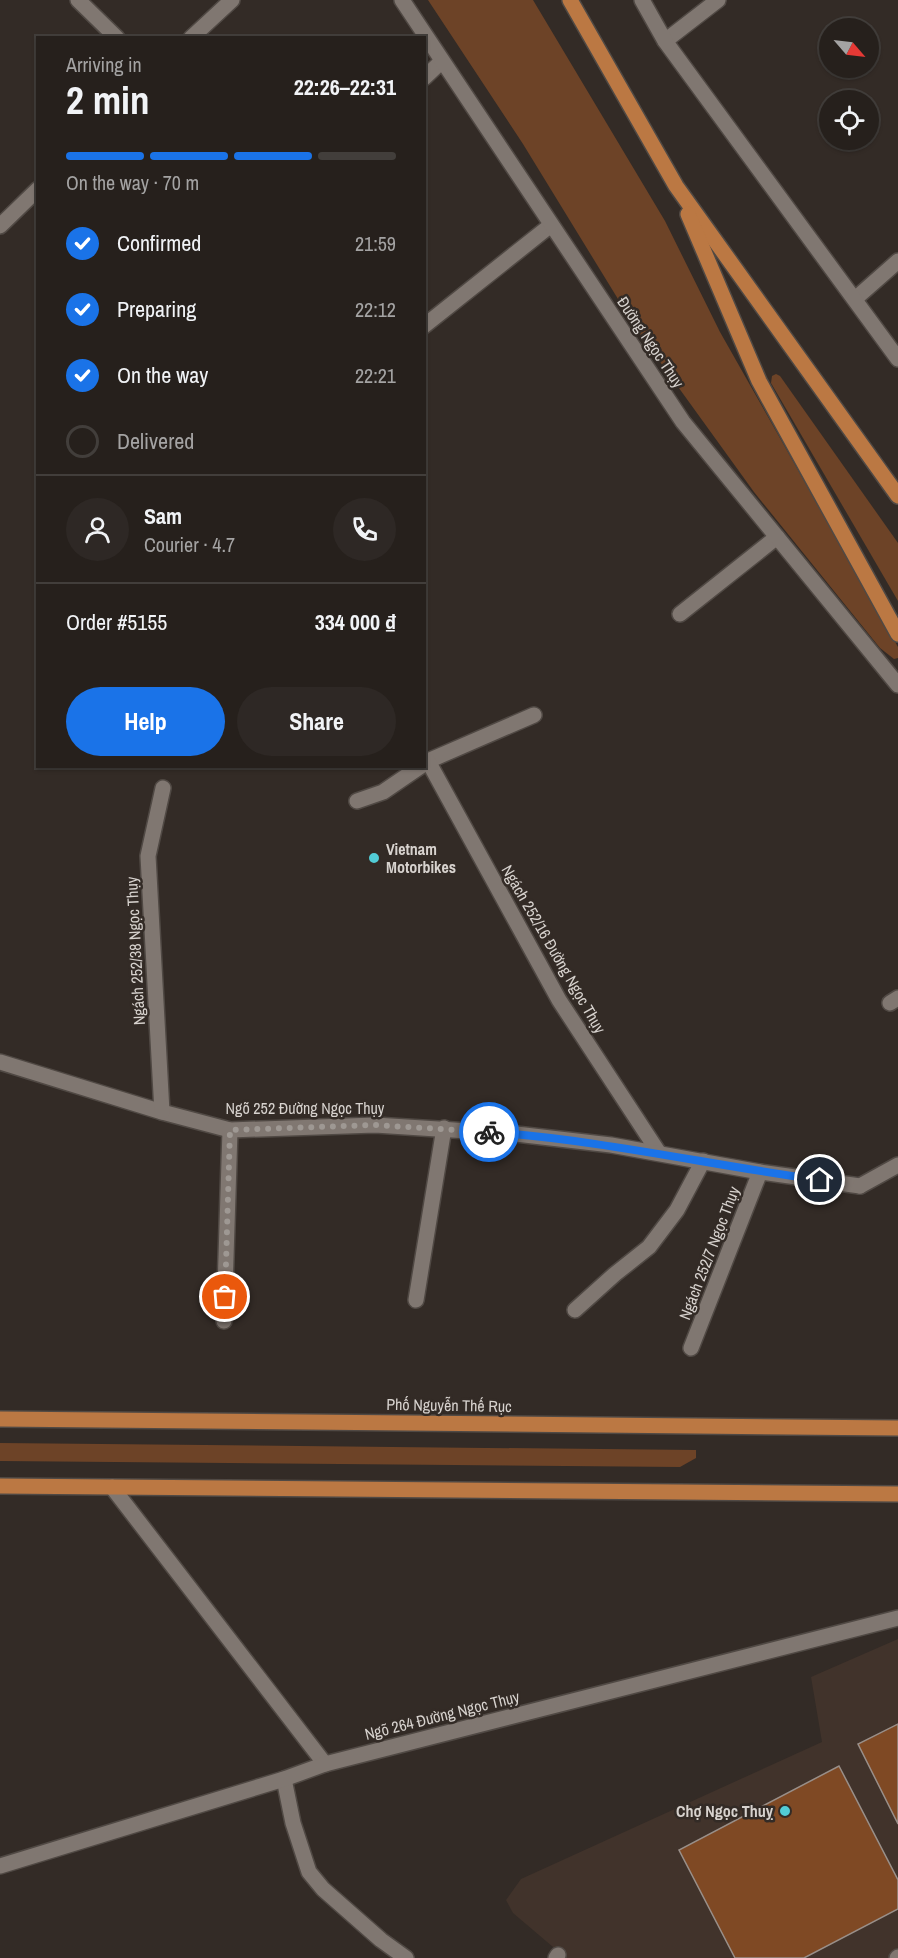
<!DOCTYPE html>
<meta charset="utf-8">
<style>
:root{--surface:#26201c;--page:#2e2825;--text:#f1f3f6;--muted:#a4a3a3;--line:#423e3b;--accent:#1a73e8}
body{margin:0;font-family:"Archivo Narrow",sans-serif;background:var(--page);color:var(--text);height:100vh;display:flex;flex-direction:column;font-size:22px;white-space:nowrap}
*{box-sizing:border-box;margin:0}
p{font-size:20px;color:var(--muted)}
.icon{flex:none;width:33px;height:33px;fill:none;stroke:currentColor;stroke-width:2;stroke-linecap:round;stroke-linejoin:round}
.map{position:relative;flex:1;overflow:hidden}
.details{position:absolute;left:36px;top:36px;width:390px;height:732px;display:flex;flex-direction:column;background:var(--surface);border-radius:0px;box-shadow:0 2px 4px #0004,0 0 0 2px var(--line)}
.details>*{flex:none}
.needle{width:39px;rotate:118deg}
.buttons{position:absolute;left:819px;top:18px;display:grid;gap:12px}
.buttons a{display:grid;place-items:center;width:60px;height:60px;border-radius:50%;background:var(--surface);box-shadow:0 2px 4px #0004,0 0 0 2px var(--line);font-size:30px}
.pin{position:absolute;display:grid;place-items:center;width:51px;height:51px;color:#fff;margin:-26px;border:3px solid #fff;border-radius:50%;box-shadow:0 2px 6px #0007}
.courier{position:absolute;display:grid;place-items:center;width:60px;height:60px;margin:-30px;border:4px solid #1a73e8;border-radius:50%;background:#fff;color:#222;box-shadow:0 2px 8px #0007}
.summary em{font-style:normal;font-weight:700}
.summary div{display:flex;flex-direction:column-reverse}
.summary{display:flex;align-items:center;justify-content:space-between;height:102px;padding:0 30px}
h1{font-size:39px;font-weight:700;line-height:45px}
.bar{display:grid;grid-template-columns:repeat(4,1fr);gap:9px 6px;align-content:center;height:72px;padding:0 30px}
.bar i{height:8px;border-radius:4px;background:var(--line)}
.bar .active{background:var(--accent)}
.bar p{grid-column:span 4}
.line{display:flex;align-items:center;gap:15px;padding:0 30px;border-top:2px solid var(--line)}
.line div{flex:1}
.round{display:grid;place-items:center;flex:none;width:63px;height:63px;border-radius:32px;background:var(--page)}
ol{padding:0 30px;list-style:none}
li{display:flex;align-items:center;gap:18px;height:66px}
li p{margin-inline-start:auto}
li .icon{padding:6px;border-radius:50%;background:var(--accent);color:#fff;stroke-width:4}
li:last-child{color:var(--muted)}
li i{width:33px;height:33px;border:3px solid var(--line);border-radius:50%}
.primary-button{display:flex;gap:12px;margin-top:auto;padding:12px 30px}
.primary-button a{flex:1;height:69px;border-radius:36px;background:var(--accent);color:#fff;font-size:24px;font-weight:700;line-height:69px;text-align:center}
.primary-button a+a{background:var(--page);color:var(--text)}
.map>svg:first-child{display:block}
.built{fill:#41332b}
.green{fill:#6d4327}
.building{fill:#7f4924;stroke:#998f89;stroke-width:1.5}
.lines{fill:none;stroke-linecap:round;stroke-linejoin:round}
.lane-casing{stroke:#504944;stroke-width:18}
.street-casing{stroke:#504944;stroke-width:18}
.secondary-casing{stroke:#504944;stroke-width:18}
.primary-casing{stroke:#504944;stroke-width:18}
.lane{stroke:#807771;stroke-width:15}
.street{stroke:#807771;stroke-width:15}
.secondary{stroke:#807771;stroke-width:15}
.primary{stroke:#bb7843;stroke-width:15}
.done{stroke:#9e9893;stroke-width:6;stroke-dasharray:0 10.8}
.route{stroke:#1a73e8;stroke-width:8}
.poi-dot{fill:#52ccd6;stroke:#332b26;stroke-width:2}
.labels{text-anchor:middle;dominant-baseline:central;stroke-width:5;stroke-linejoin:round;paint-order:stroke}
.street-label{font-size:16px;fill:#d7d2ce;stroke:#332b26}
.poi-label{font-size:16px;font-weight:bold;fill:#d7d2ce;stroke:#332b26;text-anchor:start}
</style>
<div class="map">
<svg width="898" height="1958" viewBox="0 0 898 1958">
<rect width="100%" height="100%" fill="#332b26"/>
<polygon class="built" points="898,1639 898,1955 895,1958 566,1958 513,1913 506,1900 521,1879 822,1742 811,1677"/>
<g class="green">
<polygon points="428,0 533,0 665,221 720,332 898,647 898,658 894,659 880,648 754,492 637,330 523,144"/>
<polygon points="776,374 780,376 898,543 898,601 771,383 772,376"/>
<polygon points="0,1443 696,1450 696,1458 680,1467 0,1461"/>
</g>
<g class="building">
<polygon points="898,1724 898,1824 858,1744"/>
<polygon points="839,1766 898,1880 898,1909 804,1958 735,1958 679,1850"/>
</g>
<g class="lines">
<g class="lane-casing">
<g id="lane">
<polyline points="78,0 117,38"/>
<polyline points="191,38 232,0"/>
<polyline points="665,41 718,0"/>
<polyline points="424,78 442,61"/>
<polyline points="0,226 38,189"/>
<polyline points="855,299 898,261"/>
<polyline points="424,326 551,225"/>
<polyline points="680,614 777,537"/>
<polyline points="428,761 534,715"/>
<polyline points="424,764 428,761 559,1000 659,1153"/>
<polyline points="357,801 383,792 421,766"/>
<polyline points="890,1003 898,998"/>
<polyline points="0,1062 162,1112 230,1130 375,1125 516,1134 611,1145 760,1172 860,1186"/>
<polyline points="162,1112 148,856 163,788"/>
<polyline points="416,1300 444,1128"/>
<polyline points="575,1310 615,1274 649,1247 677,1210 703,1161"/>
<polyline points="224,1321 230,1130"/>
<polyline points="691,1348 760,1172"/>
<polyline points="112,1487 325,1764"/>
<polyline points="284,1779 293,1823 309,1872 323,1889 381,1940 406,1958"/>
<polyline points="556,1958 558,1955"/>
<polyline points="897,1958 898,1957"/>
</g>
</g>
<g class="street-casing">
<g id="street">
<polyline points="642,0 665,41 898,359"/>
<polyline points="860,1186 898,1165"/>
<polyline points="0,1866 284,1779 325,1764 898,1618"/>
</g>
</g>
<g class="secondary-casing">
<polyline id="secondary" points="402,0 683,422 898,685"/>
</g>
<g class="primary-casing">
<g id="primary">
<polyline points="570,0 676,186 898,496"/>
<polyline points="688,214 759,381 898,634"/>
<polyline points="0,1419 898,1428"/>
<polyline points="0,1486 898,1494"/>
</g>
</g>
<use href="#lane" class="lane"/>
<use href="#street" class="street"/>
<use href="#secondary" class="secondary"/>
<use href="#primary" class="primary"/>
</g>
<g class="lines">
<polyline class="done" points="225,1297 230,1130 375,1125 489,1132"/>
<path class="route" d="M489,1132c112,8 221,33 331,48"/>
</g>
<g class="poi-dot">
<circle cx="374" cy="858" r="6"/>
<circle cx="785" cy="1811" r="6"/>
</g>
<g class="labels">
<g class="street-label">
<text transform="translate(651 342) rotate(56)">Đường Ngọc Thụy</text>
<text transform="translate(554 949) rotate(60)">Ngách 252/16 Đường Ngọc Thụy</text>
<text transform="translate(135 951) rotate(-93)">Ngách 252/38 Ngọc Thụy</text>
<text x="305" y="1108">Ngõ 252 Đường Ngọc Thụy</text>
<text transform="translate(709 1253) rotate(-69)">Ngách 252/7 Ngọc Thụy</text>
<text transform="translate(449 1405) rotate(1)">Phố Nguyễn Thế Rục</text>
<text transform="translate(442 1715) rotate(-14)">Ngõ 264 Đường Ngọc Thụy</text>
</g>
<g class="poi-label">
<text x="386" y="849">Vietnam<tspan x="386" dy="18">Motorbikes</tspan></text>
<text x="773" y="1811" text-anchor="end">Chợ Ngọc Thuỵ</text>
</g>
</g>
</svg>
<div class="buttons">
<a><svg class="needle" viewBox="-14 -14 28 28"><path d="M0-13l5 13h-10z" fill="#e53935"/><path d="M0 13l5-13h-10z" fill="#a4a3a3"/></svg></a>
<a><svg class="icon" aria-label="locate" viewBox="0 0 24 24"><circle cx="12" cy="12" r="6"/><path d="M12 2v4M12 18v4M2 12h4M18 12h4"/></svg></a>
</div>
<div class="pin" style="left:225px;top:1297px;background:#ea580c"><svg class="icon" aria-label="bag" viewBox="0 0 24 24"><path d="M5 8h14l-1 12H6zM9 8a3 3 0 0 1 6 0"/></svg></div>
<div class="pin" style="left:820px;top:1180px;background:#1f2937"><svg class="icon" aria-label="home" viewBox="0 0 24 24"><path d="M3 11l9-7 9 7M6 9v11h12V9"/></svg></div>
<div class="courier" style="left:489px;top:1132px"><svg class="icon" aria-label="bike" viewBox="0 0 24 24"><circle cx="6" cy="16" r="4"/><circle cx="18" cy="16" r="4"/><path d="M6 16l4-8h5l3 8M10 8l3 8H6M13 5h3"/></svg></div>
<section class="details">
<div class="summary"><div><h1>2 min</h1><p>Arriving in</p></div><em>22:26–22:31</em></div>
<div class="bar"><i class="active"></i><i class="active"></i><i class="active"></i><i></i><p>On the way · 70 m</p></div>
<ol>
<li><svg class="icon" aria-label="check" viewBox="0 0 24 24"><path d="M5 12l5 5 9-10"/></svg>Confirmed<p>21:59</p></li>
<li><svg class="icon" aria-label="check" viewBox="0 0 24 24"><path d="M5 12l5 5 9-10"/></svg>Preparing<p>22:12</p></li>
<li><svg class="icon" aria-label="check" viewBox="0 0 24 24"><path d="M5 12l5 5 9-10"/></svg>On the way<p>22:21</p></li>
<li><i></i>Delivered</li>
</ol>
<div class="line" style="height:108px"><a class="round"><svg class="icon" aria-label="person" viewBox="0 0 24 24"><circle cx="12" cy="8" r="4"/><path d="M4 21q1-7 8-7t8 7"/></svg></a><div><b>Sam</b><p>Courier · 4.7</p></div><a class="round"><svg class="icon" aria-label="phone" viewBox="0 0 24 24"><path d="M5 4h4l2 5-3 2q2 4 5 5l2-3 5 2v4C11 20 4 13 5 4z"/></svg></a></div>
<div class="line" style="height:78px"><div>Order #5155</div><b>334 000 ₫</b></div>
<div class="primary-button"><a>Help</a><a>Share</a></div>
</section>
</div>
